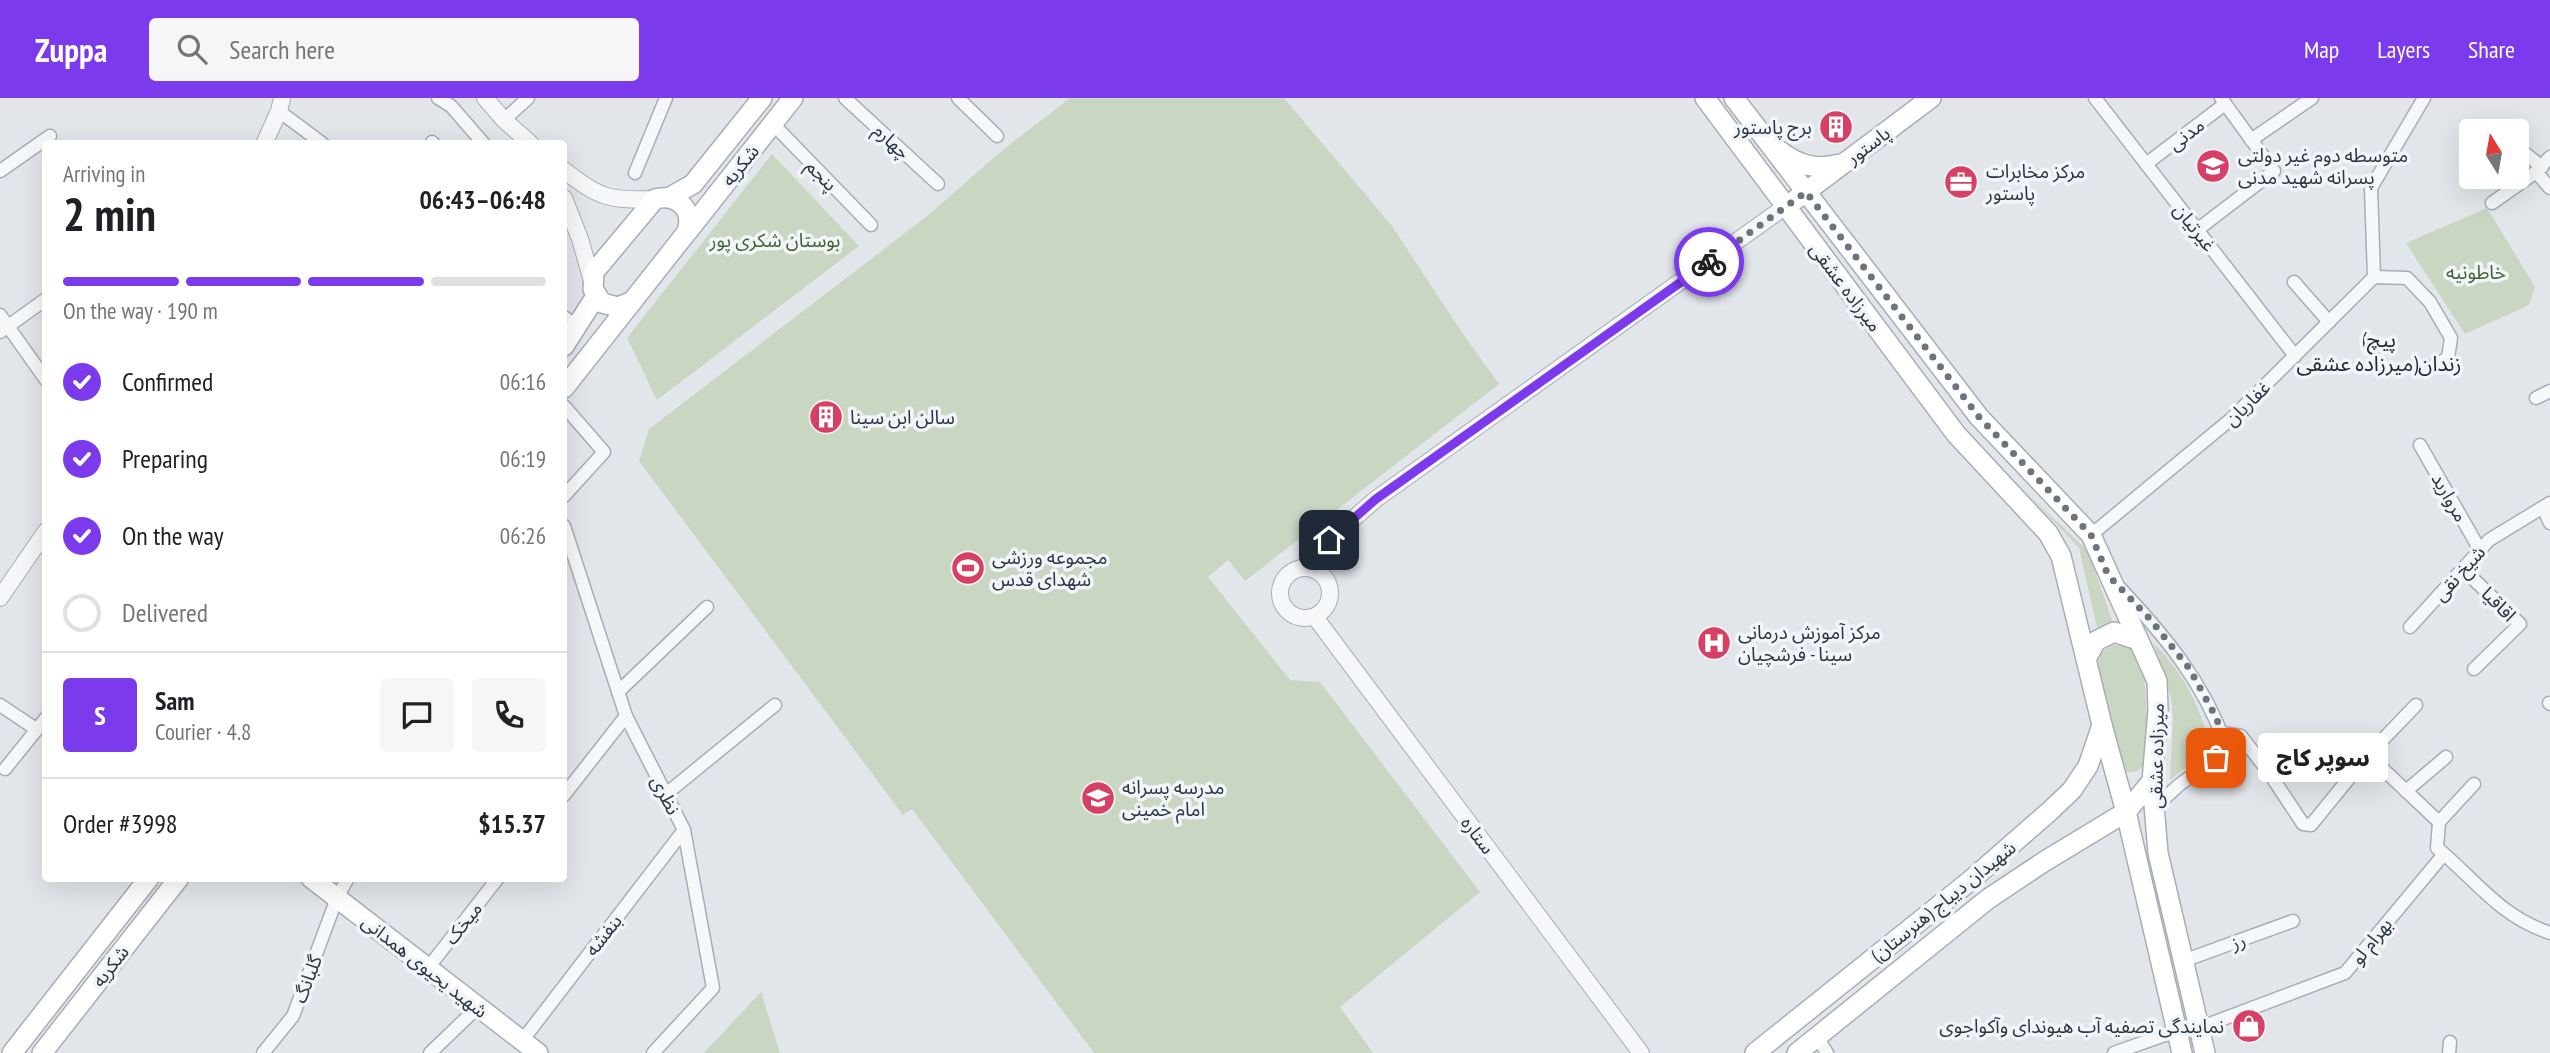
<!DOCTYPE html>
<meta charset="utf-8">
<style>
:root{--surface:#fff;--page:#f6f6f6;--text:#202124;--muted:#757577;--line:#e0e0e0;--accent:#7c3aed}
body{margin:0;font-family:"PT Sans Narrow","Noto Sans Arabic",sans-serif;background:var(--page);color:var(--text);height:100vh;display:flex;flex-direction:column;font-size:26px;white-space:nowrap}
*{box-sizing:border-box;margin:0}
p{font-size:23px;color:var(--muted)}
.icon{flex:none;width:38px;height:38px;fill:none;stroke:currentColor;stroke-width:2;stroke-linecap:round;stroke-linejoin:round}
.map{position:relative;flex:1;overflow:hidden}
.side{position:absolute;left:42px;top:42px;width:525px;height:742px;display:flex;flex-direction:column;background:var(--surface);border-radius:7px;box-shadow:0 7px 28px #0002}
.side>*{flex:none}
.needle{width:46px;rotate:349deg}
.tools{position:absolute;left:2459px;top:21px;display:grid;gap:14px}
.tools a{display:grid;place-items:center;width:70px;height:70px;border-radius:7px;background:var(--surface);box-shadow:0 7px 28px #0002;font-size:35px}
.pin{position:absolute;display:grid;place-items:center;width:60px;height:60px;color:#fff;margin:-30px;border-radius:14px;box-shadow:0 4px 10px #0006}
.courier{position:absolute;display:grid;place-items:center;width:70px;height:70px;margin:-35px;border:5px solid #7c3aed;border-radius:50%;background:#fff;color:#222;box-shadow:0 2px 9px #0007}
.bubble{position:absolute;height:49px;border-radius:7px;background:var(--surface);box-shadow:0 7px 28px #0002;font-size:23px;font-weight:800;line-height:49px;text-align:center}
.headline em{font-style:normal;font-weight:800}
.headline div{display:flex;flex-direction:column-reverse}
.headline{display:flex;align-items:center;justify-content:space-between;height:119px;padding:0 21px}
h1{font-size:46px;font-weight:800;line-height:52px}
.bar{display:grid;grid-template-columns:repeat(4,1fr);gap:10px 7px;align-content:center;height:84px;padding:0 21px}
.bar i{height:9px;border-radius:5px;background:var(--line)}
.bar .active{background:var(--accent)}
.bar p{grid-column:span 4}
.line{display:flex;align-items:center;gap:18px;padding:0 21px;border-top:2px solid var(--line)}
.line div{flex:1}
.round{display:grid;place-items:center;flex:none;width:74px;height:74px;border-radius:7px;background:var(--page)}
ol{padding:0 21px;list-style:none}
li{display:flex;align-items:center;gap:21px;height:77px}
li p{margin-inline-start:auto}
li .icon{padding:7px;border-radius:50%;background:var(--accent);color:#fff;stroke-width:4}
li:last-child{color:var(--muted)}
li i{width:38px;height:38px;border:4px solid var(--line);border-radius:50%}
header{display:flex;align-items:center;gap:42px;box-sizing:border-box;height:98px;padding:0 35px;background:var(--accent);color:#fff}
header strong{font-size:33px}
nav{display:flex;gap:38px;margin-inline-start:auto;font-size:24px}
.search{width:490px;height:63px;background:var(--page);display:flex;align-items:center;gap:18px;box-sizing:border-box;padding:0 24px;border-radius:7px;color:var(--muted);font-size:26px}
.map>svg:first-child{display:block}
.green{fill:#c9d6c2}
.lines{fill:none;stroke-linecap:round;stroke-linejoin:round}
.minor-casing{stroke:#a7adb6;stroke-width:15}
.tertiary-casing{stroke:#a7adb6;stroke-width:18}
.secondary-casing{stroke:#a7adb6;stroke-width:22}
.minor{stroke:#f5f7f9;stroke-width:12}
.tertiary{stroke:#f5f7f9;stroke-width:16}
.secondary{stroke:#fff;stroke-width:19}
.done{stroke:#6a737e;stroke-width:7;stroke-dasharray:0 12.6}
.route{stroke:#7c3aed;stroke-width:9}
.labels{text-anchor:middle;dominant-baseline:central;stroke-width:7;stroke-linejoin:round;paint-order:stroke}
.poi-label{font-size:19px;fill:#293544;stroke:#f2f5f8;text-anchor:start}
.street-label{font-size:19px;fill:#293544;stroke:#f2f5f8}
.park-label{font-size:19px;fill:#416135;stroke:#f2f5f8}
.neighbourhood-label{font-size:21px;fill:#1b2635;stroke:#f2f5f8}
</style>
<header>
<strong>Zuppa</strong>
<div class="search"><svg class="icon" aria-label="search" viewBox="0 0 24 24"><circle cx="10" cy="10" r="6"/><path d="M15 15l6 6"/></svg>Search here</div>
<nav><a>Map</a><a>Layers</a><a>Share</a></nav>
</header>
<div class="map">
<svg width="2550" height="955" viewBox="0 0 2550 955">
<rect width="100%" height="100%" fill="#e2e6eb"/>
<g class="green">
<polygon points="1070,0 1284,0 1392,128 1463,236 1499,286 1245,483 1228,462 1208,479 1290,582 1320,584 1480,794 1340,909 1373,955 1094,955 912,711 903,717 639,363 649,331 926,119 1004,51"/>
<polygon points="772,56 859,148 657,302 627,240"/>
<polygon points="2487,110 2535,189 2529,207 2465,236 2406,145"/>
<polygon points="2029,397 2088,453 2114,528 2098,534 2079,450"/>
<path d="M2153,544c32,33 45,61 58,104l-41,34 3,-63 -2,-20z"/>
<path d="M2112,547l17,1 15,24 4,67 -4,29c-8,7 -14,8 -23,3l-23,-106 3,-10z"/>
<polygon points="761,894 780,955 704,955"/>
</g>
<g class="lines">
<g class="minor-casing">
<g id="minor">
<polyline points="438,0 451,8 484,46"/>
<polyline points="845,0 938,86"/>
<polyline points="958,0 997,38"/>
<polyline points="2095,0 2295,258"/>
<polyline points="279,13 323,46"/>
<polyline points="504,22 528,0"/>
<polyline points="773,26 871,127"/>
<polyline points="2251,42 2312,0"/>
<polyline points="432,44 434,46"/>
<polyline points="2516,48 2542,69"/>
<polyline points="2146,66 2225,6"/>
<polyline points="0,73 50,38"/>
<polyline points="2536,74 2550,90"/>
<polyline points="635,75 666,0"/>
<polyline points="2492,105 2536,74 2550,59"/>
<polyline points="2197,132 2274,73 2221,0"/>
<polyline points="2374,179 2407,180 2430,204 2451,240 2448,260 2433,268"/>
<polyline points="2294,184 2329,224"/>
<polyline points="0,217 46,282"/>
<polyline points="564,219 577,229"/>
<polyline points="0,234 46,201"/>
<polyline points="2536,300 2550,293"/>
<polyline points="564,308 604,354 564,398"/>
<polyline points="2420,347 2480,452"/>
<polyline points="2543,410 2550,425"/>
<polyline points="564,428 626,618 684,732 713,890 653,955"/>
<polyline points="2091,437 2231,321 2374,179 2371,90 2424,0"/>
<polyline points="2463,471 2520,526 2474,571"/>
<path d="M2119,489c44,47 84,94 106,156l-9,15 -37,27 -24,22"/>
<polyline points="2410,529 2489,442 2550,405"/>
<polyline points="618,594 707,509"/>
<polyline points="2549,605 2550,606"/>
<polyline points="0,607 36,631"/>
<path d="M2222,635l19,3 29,38 33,50 8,1 57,-70 71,67 -2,26c39,32 62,68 113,85"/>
<polyline points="2368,657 2416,607"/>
<polyline points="5,671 46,620"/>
<polyline points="2406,693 2446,659"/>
<polyline points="666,696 775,607"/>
<polyline points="564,697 626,618"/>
<polyline points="2439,724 2474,686"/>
<polyline points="2183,863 2293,823"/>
<polyline points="428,870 498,780"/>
<polyline points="2199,930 2345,875 2444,756"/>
<polyline points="1817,939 1827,955"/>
<polyline points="522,943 684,732"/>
<polyline points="263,955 293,918 337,800 348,780"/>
<polyline points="430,955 478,909"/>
<polyline points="2114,955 2176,933"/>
<polyline points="2449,955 2450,944"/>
</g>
</g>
<g class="tertiary-casing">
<g id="tertiary">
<polyline points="485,0 504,22 531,46"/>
<polyline points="264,46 279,13 282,0"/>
<path d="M564,72c35,28 46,31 91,29"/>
<polyline points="564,100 580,141 592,183"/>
<polyline points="1304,469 1329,442 1376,401 1786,108"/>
<circle cx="1305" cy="495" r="25"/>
<polyline points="0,500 46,433"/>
<polyline points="1315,519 1641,955"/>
</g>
</g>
<g class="secondary-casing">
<g id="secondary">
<polyline points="1705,0 1956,336 2048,435 2061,458 2102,627 2126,714 2182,955"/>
<polyline points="1734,0 1979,319 2091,437 2157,583 2158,612 2152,683 2158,755 2205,955"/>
<path d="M1780,53c19,15 37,19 60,13"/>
<polyline points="670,99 693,86 762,0"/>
<polyline points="1795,102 1931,0"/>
<polyline points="688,133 793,0"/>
<polyline points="564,248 596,198"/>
<path d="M564,290l123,-156c7,-22 -9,-39 -32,-33l-61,73 -1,17 9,14 16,4 15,-6"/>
<polyline points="2086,561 2096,543 2114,534 2138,542"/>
<polyline points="311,780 538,955"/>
<polyline points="12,955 149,780"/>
<polyline points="42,955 179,780"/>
<polyline points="1755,955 1971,782 2050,713 2072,692 2088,668 2102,627"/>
<polyline points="1797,955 1988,801 2045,763 2126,714 2152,683"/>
</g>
</g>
<use href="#minor" class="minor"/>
<use href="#tertiary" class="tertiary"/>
<use href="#secondary" class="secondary"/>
</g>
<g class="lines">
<polyline class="done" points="1709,164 1806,94 1979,319 2091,437 2108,477 2150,521 2189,570 2216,619 2225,645 2216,660"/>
<polyline class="route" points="1329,442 1376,401 1709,164"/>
</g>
<defs>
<g id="building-disc" transform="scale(1.75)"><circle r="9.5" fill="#d74065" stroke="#f2f5f8"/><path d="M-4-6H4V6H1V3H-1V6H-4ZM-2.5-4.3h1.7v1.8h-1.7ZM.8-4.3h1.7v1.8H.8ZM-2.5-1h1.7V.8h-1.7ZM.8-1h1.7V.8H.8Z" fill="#fff"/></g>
<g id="school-disc" transform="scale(1.75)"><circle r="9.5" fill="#d74065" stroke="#f2f5f8"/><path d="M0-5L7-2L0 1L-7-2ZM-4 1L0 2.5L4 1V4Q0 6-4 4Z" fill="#fff"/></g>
<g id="office-disc" transform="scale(1.75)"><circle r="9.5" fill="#d74065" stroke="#f2f5f8"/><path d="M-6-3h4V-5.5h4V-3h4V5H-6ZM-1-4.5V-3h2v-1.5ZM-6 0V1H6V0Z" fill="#fff"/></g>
<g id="stadium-disc" transform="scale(1.75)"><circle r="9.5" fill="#d74065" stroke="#f2f5f8"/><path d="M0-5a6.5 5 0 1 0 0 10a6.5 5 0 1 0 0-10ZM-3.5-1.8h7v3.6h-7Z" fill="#fff"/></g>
<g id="hospital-disc" transform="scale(1.75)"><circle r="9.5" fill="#d74065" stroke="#f2f5f8"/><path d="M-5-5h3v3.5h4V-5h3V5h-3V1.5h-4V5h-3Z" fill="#fff"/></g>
<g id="shop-disc" transform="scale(1.75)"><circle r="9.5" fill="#d74065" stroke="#f2f5f8"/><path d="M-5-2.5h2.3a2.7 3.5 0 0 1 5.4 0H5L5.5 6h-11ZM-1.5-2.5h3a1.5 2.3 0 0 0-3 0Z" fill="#fff"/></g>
</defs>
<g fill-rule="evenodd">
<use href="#building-disc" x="1836" y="29"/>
<use href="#school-disc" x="2213" y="68"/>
<use href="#office-disc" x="1961" y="84"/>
<use href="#building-disc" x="826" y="319"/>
<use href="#stadium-disc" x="968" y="470"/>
<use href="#hospital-disc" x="1714" y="545"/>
<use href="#school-disc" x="1098" y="700"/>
<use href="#shop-disc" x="2249" y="928"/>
</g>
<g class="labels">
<g class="poi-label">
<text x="1812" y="29" text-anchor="end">برج پاستور</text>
<text x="2238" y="57">متوسطه دوم غیر دولتی<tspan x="2238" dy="22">پسرانه شهید مدنی</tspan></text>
<text x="1986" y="73">مرکز مخابرات<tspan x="1986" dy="22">پاستور</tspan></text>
<text x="850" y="319">سالن ابن سینا</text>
<text x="992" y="459">مجموعه ورزشی<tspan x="992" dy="22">شهدای قدس</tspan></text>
<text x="1738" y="534">مرکز آموزش درمانی<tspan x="1738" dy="22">سینا - فرشچیان</tspan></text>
<text x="1122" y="689">مدرسه پسرانه<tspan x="1122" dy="22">امام خمینی</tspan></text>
<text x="2224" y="928" text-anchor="end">نمایندگی تصفیه آب هیوندای وآکواجوی</text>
</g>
<g class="street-label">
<text transform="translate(2186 36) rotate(-37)">مدنی</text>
<text transform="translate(892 43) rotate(43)">چهارم</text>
<text transform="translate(1868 47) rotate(-37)">پاستور</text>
<text transform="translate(740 67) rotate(-51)">شکریه</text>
<text transform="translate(822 77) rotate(46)">پنجم</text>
<text transform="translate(2195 129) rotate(52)">غیرتیان</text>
<text transform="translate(1846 189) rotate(53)">میرزاده عشقی</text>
<text transform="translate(2247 305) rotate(-44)">غفاریان</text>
<text transform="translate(2450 399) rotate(60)">مروارید</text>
<text transform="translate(2459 475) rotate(-48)">شیخ نقی</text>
<text transform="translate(2499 506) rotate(45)">اقاقیا</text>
<text transform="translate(2156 658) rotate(-89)">میرزاده عشقی</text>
<text transform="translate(666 697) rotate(63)">نظری</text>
<text transform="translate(1478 737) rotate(53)">ستاره</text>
<text transform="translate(1943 803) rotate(-39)">شهیدان دیباج (هنرستان)</text>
<text transform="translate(463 825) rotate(-52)">میخک</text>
<text transform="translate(603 837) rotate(-52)">بنفشه</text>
<text transform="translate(2238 843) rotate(-20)">رز</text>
<text transform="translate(2371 843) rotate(-51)">بهرام لو</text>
<text transform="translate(110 868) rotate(-52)">شکریه</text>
<text transform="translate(425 868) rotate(38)">شهید یحیوی همدانی</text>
<text transform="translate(307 881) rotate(-69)">گلبانگ</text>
</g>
<g class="park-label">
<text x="775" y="142">بوستان شکری پور</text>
<text x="2476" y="174">خاطونیه</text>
</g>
<g class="neighbourhood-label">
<text x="2379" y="241">(پیچ<tspan x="2379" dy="24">زندان(میرزاده عشقی</tspan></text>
</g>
</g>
</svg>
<div class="tools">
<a><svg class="needle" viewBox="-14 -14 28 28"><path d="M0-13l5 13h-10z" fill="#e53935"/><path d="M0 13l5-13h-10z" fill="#757577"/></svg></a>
</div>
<div class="pin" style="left:2216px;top:660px;background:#ea580c"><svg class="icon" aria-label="bag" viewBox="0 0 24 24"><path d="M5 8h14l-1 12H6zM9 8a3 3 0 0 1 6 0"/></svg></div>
<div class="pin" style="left:1329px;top:442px;background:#1f2937"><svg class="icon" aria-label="home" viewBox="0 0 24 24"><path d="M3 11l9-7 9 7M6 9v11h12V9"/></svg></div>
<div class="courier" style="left:1709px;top:164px"><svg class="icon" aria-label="bike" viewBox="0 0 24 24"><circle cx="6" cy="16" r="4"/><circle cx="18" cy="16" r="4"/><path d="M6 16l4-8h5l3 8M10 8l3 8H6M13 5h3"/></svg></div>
<div class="bubble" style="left:2258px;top:635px;width:130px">سوپر کاج</div>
<section class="side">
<div class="headline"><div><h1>2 min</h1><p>Arriving in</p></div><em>06:43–06:48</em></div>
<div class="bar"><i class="active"></i><i class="active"></i><i class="active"></i><i></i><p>On the way · 190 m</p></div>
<ol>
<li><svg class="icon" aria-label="check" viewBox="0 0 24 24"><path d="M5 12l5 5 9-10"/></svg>Confirmed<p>06:16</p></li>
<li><svg class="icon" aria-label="check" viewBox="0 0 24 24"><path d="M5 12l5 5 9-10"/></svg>Preparing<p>06:19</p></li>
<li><svg class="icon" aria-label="check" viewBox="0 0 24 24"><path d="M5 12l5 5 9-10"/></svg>On the way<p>06:26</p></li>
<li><i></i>Delivered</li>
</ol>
<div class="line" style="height:126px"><b class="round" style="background:var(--accent);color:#fff">S</b><div><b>Sam</b><p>Courier · 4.8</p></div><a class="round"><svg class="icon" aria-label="chat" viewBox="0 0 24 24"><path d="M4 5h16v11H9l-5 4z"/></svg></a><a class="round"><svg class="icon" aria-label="phone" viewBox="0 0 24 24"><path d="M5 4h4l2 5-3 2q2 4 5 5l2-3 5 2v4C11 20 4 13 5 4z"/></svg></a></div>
<div class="line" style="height:91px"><div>Order #3998</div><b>$15.37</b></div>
</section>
</div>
